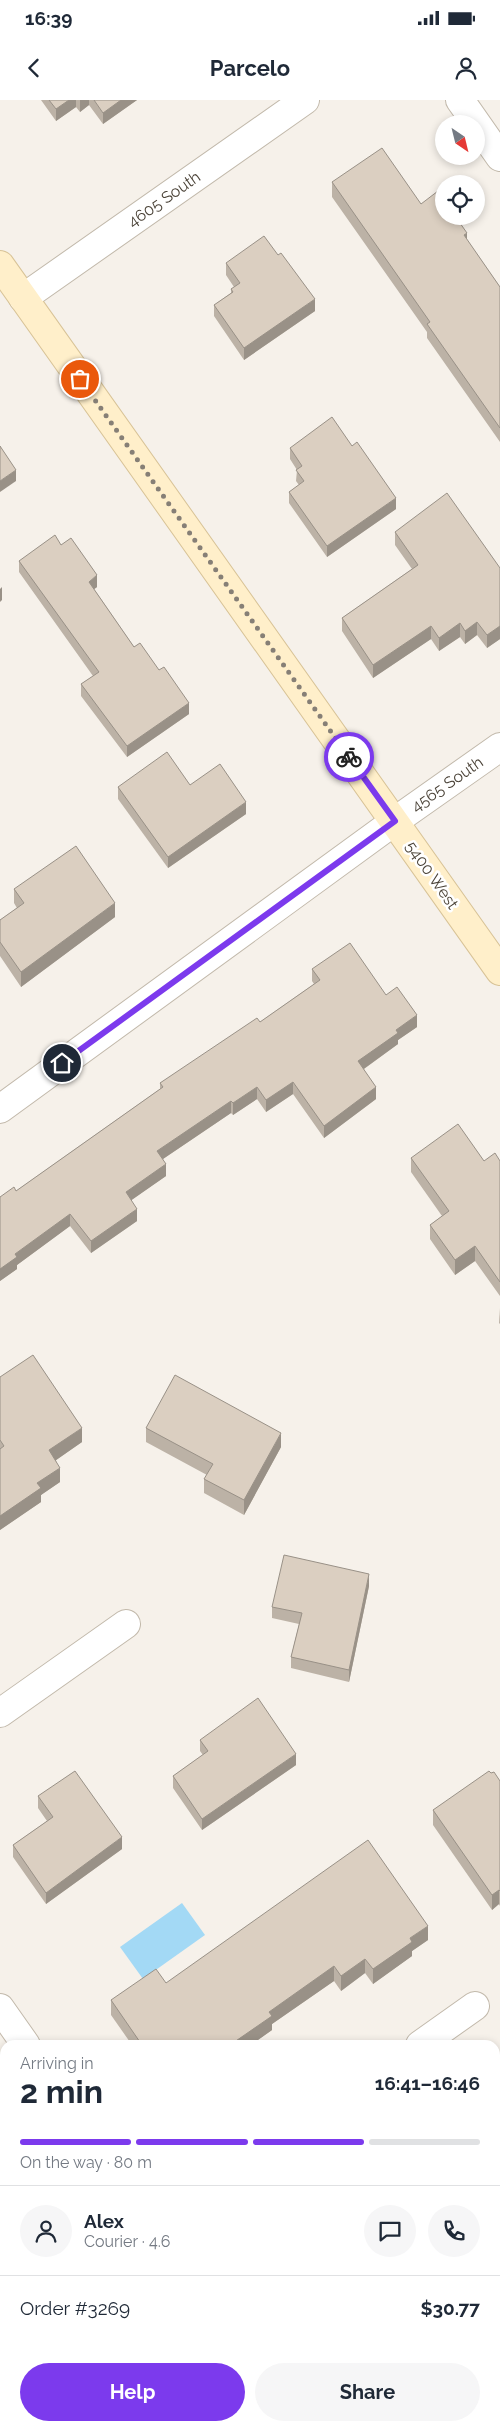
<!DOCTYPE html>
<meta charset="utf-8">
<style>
:root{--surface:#fff;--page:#f6f6f7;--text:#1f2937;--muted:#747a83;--line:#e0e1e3;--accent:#7c3aed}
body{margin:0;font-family:Raleway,sans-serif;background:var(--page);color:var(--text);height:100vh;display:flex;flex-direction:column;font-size:19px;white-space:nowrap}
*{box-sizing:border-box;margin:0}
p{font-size:16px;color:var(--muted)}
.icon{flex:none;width:28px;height:28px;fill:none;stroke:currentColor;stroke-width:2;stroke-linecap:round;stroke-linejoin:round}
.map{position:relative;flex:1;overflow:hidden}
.panel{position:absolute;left:0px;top:1940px;width:500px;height:391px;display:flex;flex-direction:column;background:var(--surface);border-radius:15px 15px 0 0;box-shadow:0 2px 8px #0003}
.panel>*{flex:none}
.needle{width:32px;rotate:145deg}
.controls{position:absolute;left:435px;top:15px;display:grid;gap:10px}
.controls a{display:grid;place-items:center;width:50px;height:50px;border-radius:50%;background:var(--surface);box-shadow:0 2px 8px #0003;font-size:25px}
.pin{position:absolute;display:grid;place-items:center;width:42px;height:42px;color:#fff;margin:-21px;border:2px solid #fff;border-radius:50%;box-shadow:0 1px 5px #0007}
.courier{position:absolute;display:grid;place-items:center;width:50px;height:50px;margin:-25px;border:4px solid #7c3aed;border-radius:50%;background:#fff;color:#222;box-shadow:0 1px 6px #0007}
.overview em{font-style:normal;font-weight:700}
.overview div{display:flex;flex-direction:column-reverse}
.overview{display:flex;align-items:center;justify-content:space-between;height:85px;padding:0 20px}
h1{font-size:32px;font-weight:700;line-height:38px}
.bar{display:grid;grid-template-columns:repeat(4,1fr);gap:8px 5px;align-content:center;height:60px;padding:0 20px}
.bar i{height:6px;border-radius:4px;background:var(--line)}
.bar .on{background:var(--accent)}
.bar p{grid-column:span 4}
.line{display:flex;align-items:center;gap:12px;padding:0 20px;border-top:1px solid var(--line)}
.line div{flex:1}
.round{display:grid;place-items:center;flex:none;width:52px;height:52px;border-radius:26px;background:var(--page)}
.cta{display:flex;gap:10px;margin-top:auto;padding:10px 20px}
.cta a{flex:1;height:58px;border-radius:30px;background:var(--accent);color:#fff;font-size:20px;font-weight:700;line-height:58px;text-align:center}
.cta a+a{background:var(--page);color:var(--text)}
.status{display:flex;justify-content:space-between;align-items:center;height:35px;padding:0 25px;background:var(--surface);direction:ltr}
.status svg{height:14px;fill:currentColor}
header{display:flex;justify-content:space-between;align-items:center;height:65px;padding:0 20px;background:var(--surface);font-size:22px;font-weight:700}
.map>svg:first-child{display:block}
.water{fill:#a3d9f5}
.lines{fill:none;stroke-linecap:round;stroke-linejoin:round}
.street-casing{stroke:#c2b9ab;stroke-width:30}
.secondary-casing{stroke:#d8c397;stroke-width:30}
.street{stroke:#fff;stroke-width:28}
.secondary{stroke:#ffefca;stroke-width:28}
.wall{fill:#bcb2a6}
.shaded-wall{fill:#999187}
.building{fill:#dbcfc1;stroke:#999187}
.done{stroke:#867f76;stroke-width:5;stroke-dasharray:0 9}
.route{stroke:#7c3aed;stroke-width:6}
.labels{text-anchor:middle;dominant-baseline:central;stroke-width:5;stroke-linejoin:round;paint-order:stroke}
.street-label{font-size:16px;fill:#4a4237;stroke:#fff}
</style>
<div class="status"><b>16:39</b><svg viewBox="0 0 49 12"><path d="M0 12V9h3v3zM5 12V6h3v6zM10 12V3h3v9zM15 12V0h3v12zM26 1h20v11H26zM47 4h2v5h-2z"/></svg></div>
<header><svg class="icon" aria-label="back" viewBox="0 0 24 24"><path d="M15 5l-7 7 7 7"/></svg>Parcelo<svg class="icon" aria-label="person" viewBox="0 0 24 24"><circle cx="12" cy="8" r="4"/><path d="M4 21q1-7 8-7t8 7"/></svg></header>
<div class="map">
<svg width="500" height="2331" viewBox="0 0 500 2331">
<rect width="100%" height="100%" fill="#f6f1ea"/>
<polygon class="water" points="182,1803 205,1835 143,1879 120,1847"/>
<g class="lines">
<g class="street-casing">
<g id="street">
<polyline points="460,0 500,57"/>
<polyline points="23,198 305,0"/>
<polyline points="0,1009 395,721 500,647"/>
<polyline points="0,1613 126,1524"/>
<polyline points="0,1908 26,1945"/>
<polyline points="420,1945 475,1906"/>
<polyline points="297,2326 300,2331"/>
</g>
</g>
<g class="secondary-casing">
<polyline id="secondary" points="0,165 500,871"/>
</g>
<use href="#street" class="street"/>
<use href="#secondary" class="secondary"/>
</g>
<g class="wall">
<polygon points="41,0 137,0 103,24 89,5 80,12 76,7 56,21"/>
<polygon points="332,82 421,104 467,140 500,187 500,342 427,238 427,232 332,97"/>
<polygon points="226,163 315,211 244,260 214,216 214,205 231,193 231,189 234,187 226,175"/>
<polygon points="290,348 396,409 327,457 289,403 289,392 299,385 296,381 297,370 290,359"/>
<polygon points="395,432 500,468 500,539 487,548 477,535 465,544 460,537 439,551 431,539 373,578 342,531 342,518 412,469 395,445"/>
<polygon points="61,445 97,487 94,489 134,547 189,614 127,657 81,596 81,584 93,576 19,472 19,461"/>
<polygon points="190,685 246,714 168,768 118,699 118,687"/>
<polygon points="14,789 115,817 21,887 0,856 0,820 17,808 14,803"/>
<polygon points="312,869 386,895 417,927 398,940 398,944 364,969 376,999 324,1038 293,994 266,1012 257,999 233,1015 231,1013 163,1059 166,1076 131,1100 137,1121 91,1153 70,1126 17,1165 17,1169 0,1181 0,1097 16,1091 160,989 160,983 260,922 314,884 312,881"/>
<polygon points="411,1058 484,1061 500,1061 500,1196 475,1161 455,1175 430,1139 430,1125 442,1116 411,1072"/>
<polygon points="500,1208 500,1224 499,1223"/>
<polygon points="0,1277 82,1342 56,1360 60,1382 41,1395 41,1402 0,1430"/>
<polygon points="146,1328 281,1347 244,1415 204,1393 204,1379 207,1375 146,1342"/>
<polygon points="369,1486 349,1582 291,1568 291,1557 299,1524 272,1518 272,1507"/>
<polygon points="200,1640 296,1665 202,1730 173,1688 173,1676 203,1655 200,1651"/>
<polygon points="491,1673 500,1681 500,1806 499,1804 492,1810 433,1725 433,1710"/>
<polygon points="38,1696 122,1749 46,1804 13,1757 13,1745 47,1721 38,1708"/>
<polygon points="428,1840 412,1851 412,1856 373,1884 365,1873 341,1891 334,1881 272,1924 272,1930 251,1945 132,1945 111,1915 111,1900 166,1883"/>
<polygon points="0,2077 5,2084 5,2204 0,2197"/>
<polygon points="500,2224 500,2325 491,2331 436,2331 433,2326 495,2326"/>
<polygon points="75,2326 180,2326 184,2331 78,2331"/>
</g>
<g class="shaded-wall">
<polygon points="69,0 76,0 76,7 56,21 56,9"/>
<polygon points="80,0 89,0 89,5 80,12"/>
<polygon points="121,0 137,0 103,24 103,13"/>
<polygon points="467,133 467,147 464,135"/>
<polygon points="315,199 315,211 244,260 244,248"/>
<polygon points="16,370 16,381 0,392 0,381"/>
<polygon points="396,398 396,409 327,457 327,446"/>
<polygon points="97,475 97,487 89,493 89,482"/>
<polygon points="2,487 2,500 0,502 0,489"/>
<polygon points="477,522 477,535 465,544 465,531"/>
<polygon points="460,523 460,537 439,551 439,538"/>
<polygon points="431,526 431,539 373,578 373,565"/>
<polygon points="500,526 500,539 487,548 487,535"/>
<polygon points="189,603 189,614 127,657 127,646"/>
<polygon points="246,702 246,714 168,768 168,757"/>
<polygon points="115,803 115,817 21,887 21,872"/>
<polygon points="417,915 417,927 398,940 398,944 358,973 358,961 396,930"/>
<polygon points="293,982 293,994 266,1012 266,1000"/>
<polygon points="257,987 257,999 233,1015 233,1003"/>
<polygon points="376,987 376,999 324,1038 324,1026"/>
<polygon points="231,1001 231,1013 157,1063 157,1051"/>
<polygon points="166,1064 166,1076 126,1104 126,1092"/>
<polygon points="137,1109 137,1121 91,1153 91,1141"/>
<polygon points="70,1114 70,1126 17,1165 17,1169 0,1181 0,1169 15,1154"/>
<polygon points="475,1146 475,1161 455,1175 455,1160"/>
<polygon points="82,1328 82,1342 49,1365 49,1350"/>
<polygon points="281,1333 281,1347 244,1415 244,1400"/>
<polygon points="60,1368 60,1382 41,1395 41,1402 0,1430 0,1416 37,1383"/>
<polygon points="369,1474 369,1486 349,1582 349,1570"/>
<polygon points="296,1654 296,1665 202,1730 202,1719"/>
<polygon points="122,1737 122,1749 46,1804 46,1793"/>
<polygon points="499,1790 499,1804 492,1810 492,1795"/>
<polygon points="428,1826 428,1840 412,1851 412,1856 373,1884 373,1869 410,1838"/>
<polygon points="365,1859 365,1873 341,1891 341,1876"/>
<polygon points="334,1866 334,1881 272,1924 272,1930 251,1945 230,1945 269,1912"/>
<polygon points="500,2310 500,2325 491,2331 469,2331 476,2326 495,2326 495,2314"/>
</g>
<g class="building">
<polygon points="49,0 69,0 56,9"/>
<polygon points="94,0 121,0 103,13"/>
<polygon points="382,48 421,104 438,91 444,100 444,116 455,116 467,133 464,135 500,187 500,328 427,224 430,222 332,82"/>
<polygon points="264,136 278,155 281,153 315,199 244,248 214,205 233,192 231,189 240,183 226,163"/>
<polygon points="332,317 352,346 357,342 396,398 327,446 289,392 304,381 296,370 302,366 290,348"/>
<polygon points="0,346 16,370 0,381"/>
<polygon points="447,393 500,468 500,526 487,535 477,522 465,531 460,523 439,538 431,526 373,565 342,518 418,465 395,432"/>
<polygon points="55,435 61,445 71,438 97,475 89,482 134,547 140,543 159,570 164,567 189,603 127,646 81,584 99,572 19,461"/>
<polygon points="167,652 190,685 220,664 246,702 168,757 118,687"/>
<polygon points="76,746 115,803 21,872 0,842 0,820 24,803 14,789"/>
<polygon points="350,843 386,895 397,887 417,915 396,930 398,933 358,961 376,987 324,1026 293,982 266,1000 257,987 233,1003 231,1001 157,1051 166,1064 126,1092 137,1109 91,1141 70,1114 15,1154 17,1157 0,1169 0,1097 14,1087 16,1091 163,987 160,983 257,918 260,922 320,880 312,869"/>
<polygon points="458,1024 484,1061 495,1053 500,1061 500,1182 475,1146 455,1160 430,1125 449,1111 411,1058"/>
<polygon points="33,1255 82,1328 49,1350 60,1368 37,1383 41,1388 0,1416 0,1349 4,1346 0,1340 0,1277"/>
<polygon points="175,1275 281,1333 244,1400 204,1379 213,1364 146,1328"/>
<polygon points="284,1455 369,1474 349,1570 291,1557 302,1513 272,1507"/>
<polygon points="258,1598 296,1654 202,1719 173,1676 208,1651 200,1640"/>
<polygon points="75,1671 122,1737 46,1793 13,1745 53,1717 38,1696"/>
<polygon points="489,1671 491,1673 494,1672 500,1681 500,1791 499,1790 492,1795 433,1710"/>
<polygon points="368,1740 428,1826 410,1838 412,1842 373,1869 365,1859 341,1876 334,1866 269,1912 272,1916 230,1945 142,1945 111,1900 156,1869 166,1883"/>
<polygon points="0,2077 5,2084 5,2190 0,2182"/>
<polygon points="495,2217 500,2224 500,2310 495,2314"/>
<polygon points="85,2326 180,2326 184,2331 89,2331"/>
<polygon points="443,2326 476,2326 469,2331 446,2331"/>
</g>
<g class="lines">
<polyline class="done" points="80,279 349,657"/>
<polyline class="route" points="62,963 395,721 349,657"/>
</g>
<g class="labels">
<g class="street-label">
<text transform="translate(164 99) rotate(-35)">4605 South</text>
<text transform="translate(447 684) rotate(-35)">4565 South</text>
<text transform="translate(432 775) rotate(55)">5400 West</text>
</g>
</g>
</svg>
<div class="controls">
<a><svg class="needle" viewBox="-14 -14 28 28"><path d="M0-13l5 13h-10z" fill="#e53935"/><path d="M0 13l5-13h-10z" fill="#747a83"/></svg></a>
<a><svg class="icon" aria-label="locate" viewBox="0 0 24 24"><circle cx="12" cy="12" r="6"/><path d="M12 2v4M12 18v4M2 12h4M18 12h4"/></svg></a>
</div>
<div class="pin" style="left:80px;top:279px;background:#ea580c"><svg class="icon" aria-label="bag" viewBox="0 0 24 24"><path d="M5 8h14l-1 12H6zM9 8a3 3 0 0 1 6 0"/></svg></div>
<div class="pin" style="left:62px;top:963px;background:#1f2937"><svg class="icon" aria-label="home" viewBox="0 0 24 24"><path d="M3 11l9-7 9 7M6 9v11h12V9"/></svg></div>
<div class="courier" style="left:349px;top:657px"><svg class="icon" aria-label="bike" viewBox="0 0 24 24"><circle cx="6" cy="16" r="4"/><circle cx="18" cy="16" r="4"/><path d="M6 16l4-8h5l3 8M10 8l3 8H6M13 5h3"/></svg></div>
<section class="panel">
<div class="overview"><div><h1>2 min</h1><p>Arriving in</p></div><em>16:41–16:46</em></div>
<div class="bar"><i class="on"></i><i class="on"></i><i class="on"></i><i></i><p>On the way · 80 m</p></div>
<div class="line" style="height:90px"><a class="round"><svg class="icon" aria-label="person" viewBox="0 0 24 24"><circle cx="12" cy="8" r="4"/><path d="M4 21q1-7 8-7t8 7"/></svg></a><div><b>Alex</b><p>Courier · 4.6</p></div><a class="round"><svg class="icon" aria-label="chat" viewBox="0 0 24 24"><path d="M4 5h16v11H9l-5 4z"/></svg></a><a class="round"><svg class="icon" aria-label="phone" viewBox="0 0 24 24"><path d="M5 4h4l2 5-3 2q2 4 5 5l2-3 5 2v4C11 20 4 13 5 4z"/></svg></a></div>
<div class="line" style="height:65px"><div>Order #3269</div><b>$30.77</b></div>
<div class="cta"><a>Help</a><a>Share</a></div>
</section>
</div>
